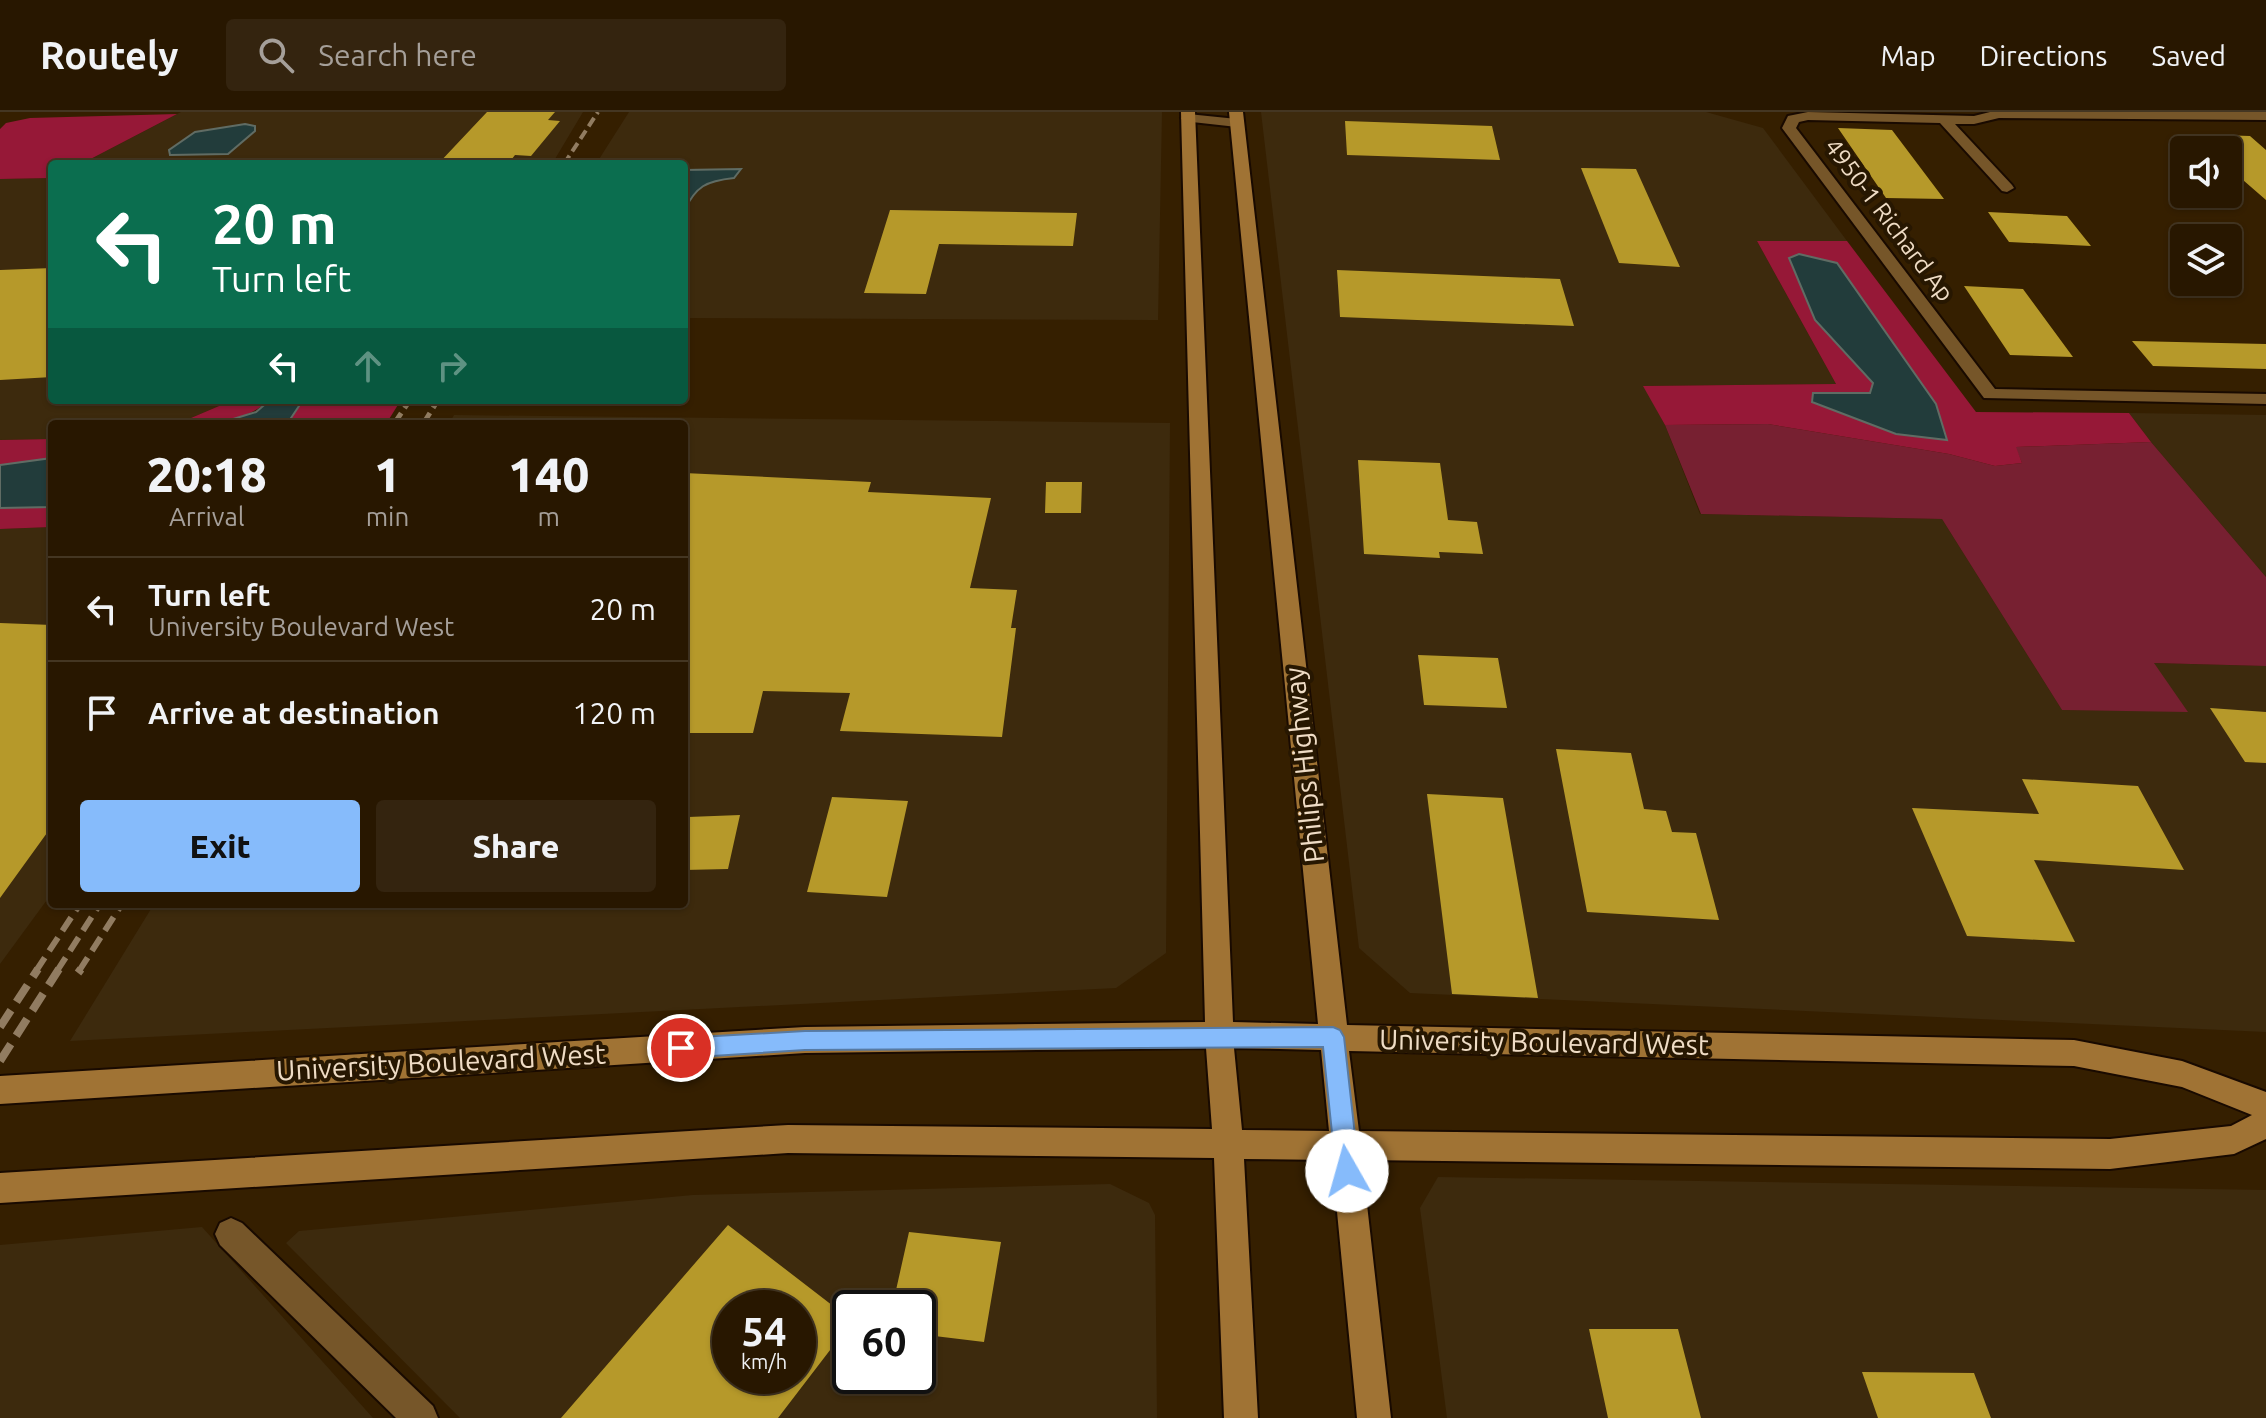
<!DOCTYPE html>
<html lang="en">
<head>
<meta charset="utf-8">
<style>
	body { margin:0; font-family:Ubuntu,sans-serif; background:#34240f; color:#f1f3f6; height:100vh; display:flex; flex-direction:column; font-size:30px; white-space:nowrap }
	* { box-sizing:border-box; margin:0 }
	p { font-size:26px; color:#a59f99 }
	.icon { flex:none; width:44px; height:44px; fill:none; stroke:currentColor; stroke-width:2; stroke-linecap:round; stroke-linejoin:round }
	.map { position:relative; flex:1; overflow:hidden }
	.panel { position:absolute; left:48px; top:308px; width:640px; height:488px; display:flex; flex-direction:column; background:#281700; border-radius:8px; box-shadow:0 2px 6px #0004,0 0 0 2px #443622 }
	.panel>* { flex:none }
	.top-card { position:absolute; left:48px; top:48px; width:640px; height:244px; border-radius:8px; box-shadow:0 2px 6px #0004,0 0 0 2px #443622; background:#0b6e4f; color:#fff; overflow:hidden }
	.controls { position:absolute; left:2170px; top:24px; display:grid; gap:16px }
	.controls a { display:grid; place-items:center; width:72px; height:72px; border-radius:8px; background:#281700; box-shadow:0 2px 6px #0004,0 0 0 2px #443622; font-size:40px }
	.speed { position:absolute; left:712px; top:1178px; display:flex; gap:16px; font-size:40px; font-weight:700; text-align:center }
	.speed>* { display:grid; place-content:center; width:104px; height:104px; border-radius:50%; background:#281700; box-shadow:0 2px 6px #0004,0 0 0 2px #443622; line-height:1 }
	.speed small { font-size:20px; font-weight:400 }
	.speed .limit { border:4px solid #111; border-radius:12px; background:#fff; color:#111 }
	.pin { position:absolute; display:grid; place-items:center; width:68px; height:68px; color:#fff; margin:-34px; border:4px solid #fff; border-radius:50%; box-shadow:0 2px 8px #0007 }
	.me { position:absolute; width:88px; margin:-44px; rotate:353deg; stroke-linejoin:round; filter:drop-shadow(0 0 6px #0008) }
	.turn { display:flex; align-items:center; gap:28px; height:168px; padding:0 32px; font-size:36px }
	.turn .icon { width:104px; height:104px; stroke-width:2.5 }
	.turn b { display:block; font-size:56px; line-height:68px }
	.lanes { display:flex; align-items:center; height:76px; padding:0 32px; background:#0003; justify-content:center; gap:40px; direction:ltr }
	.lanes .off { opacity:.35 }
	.eta { display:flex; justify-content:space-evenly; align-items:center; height:136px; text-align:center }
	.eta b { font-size:48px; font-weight:800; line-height:56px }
	.button { display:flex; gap:16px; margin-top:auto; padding:16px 32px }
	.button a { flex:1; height:92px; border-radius:8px; background:#86bbfb; color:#111; font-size:32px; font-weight:800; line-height:92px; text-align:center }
	.button a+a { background:#34240f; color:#f1f3f6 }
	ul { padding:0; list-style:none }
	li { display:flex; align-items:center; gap:24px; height:104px; padding:0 32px; border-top:2px solid #443622 }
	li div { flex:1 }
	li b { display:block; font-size:30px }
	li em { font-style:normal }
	header { display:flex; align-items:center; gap:48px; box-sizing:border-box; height:112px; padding:0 40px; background:#281700; border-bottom:2px solid #443622 }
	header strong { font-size:38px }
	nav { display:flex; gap:44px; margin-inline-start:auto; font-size:28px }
	.search { width:560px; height:72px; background:#34240f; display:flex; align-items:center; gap:20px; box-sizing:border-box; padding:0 28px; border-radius:8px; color:#a59f99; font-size:30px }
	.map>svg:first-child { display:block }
	.built { fill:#3d2a0d; fill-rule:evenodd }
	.green { fill:#772031 }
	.forest { fill:#961837; fill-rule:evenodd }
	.water { fill:#223c3b; stroke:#606c64; stroke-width:2 }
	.building { fill:#b6992a; fill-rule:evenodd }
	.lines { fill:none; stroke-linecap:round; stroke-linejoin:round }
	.minor-casing { stroke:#190a00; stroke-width:4 }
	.major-casing { stroke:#190a00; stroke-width:4 }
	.minor { fill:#765629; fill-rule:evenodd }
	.major { fill:#a07334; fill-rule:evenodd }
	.rail-far3 { stroke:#917c61; stroke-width:4; stroke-dasharray:10 5; stroke-linecap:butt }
	.rail-far2 { stroke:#917c61; stroke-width:5; stroke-dasharray:13 6; stroke-linecap:butt }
	.rail-far1 { stroke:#917c61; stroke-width:6; stroke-dasharray:16 8; stroke-linecap:butt }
	.rail { stroke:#917c61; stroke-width:8; stroke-dasharray:20 10; stroke-linecap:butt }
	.route { fill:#86bbfb; stroke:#577aa3; stroke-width:2 }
	.labels { text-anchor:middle; stroke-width:8; stroke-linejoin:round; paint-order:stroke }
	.far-street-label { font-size:24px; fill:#efdcc5; stroke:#271701 }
	.street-label { font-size:28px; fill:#efdcc5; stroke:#271701 }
</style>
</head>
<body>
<header>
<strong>Routely</strong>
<div class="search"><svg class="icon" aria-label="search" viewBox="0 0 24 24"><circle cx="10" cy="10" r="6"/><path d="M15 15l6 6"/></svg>Search here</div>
<nav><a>Map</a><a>Directions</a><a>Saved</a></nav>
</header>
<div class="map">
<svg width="2266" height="1306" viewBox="0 0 2266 1306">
	<rect width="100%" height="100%" fill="#351f00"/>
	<path class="built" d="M 181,0 L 583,0 L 552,52 L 81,52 Z
		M 629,0 L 1162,0 L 1158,208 L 684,206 L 684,52 L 596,52 Z
		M 1261,0 L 1706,0 L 1763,16 L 1847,129 L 1757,129 L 1836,272 L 1644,274 L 1665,313 L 1700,402 L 1942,407 L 2062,598 L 2187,599 L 2153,551 L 2266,554 L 2266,920 L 1410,881 L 1359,836 Z
		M 52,66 L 52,288 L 233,288 L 177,312 L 52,312 L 52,327 L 0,328 L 0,67 Z
		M 2129,301 L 2266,303 L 2266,465 L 2151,330 Z
		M 454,303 L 1170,311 L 1166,841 L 1116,876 L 70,929 L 154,792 L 684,792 L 684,312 L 449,312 Z
		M 52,415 L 52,781 L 0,852 L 0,417 Z
		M 1438,1065 L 2266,1078 L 2266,1306 L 1447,1306 L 1420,1096 Z
		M 1110,1072 L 1149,1091 L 1155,1103 L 1157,1306 L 460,1306 L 286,1131 L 299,1119 L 693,1083 ZM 730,1196 L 798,1196 L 798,1264 L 730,1264 ZM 850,1196 L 918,1196 L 918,1264 L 850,1264 Z
		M 202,1115 L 373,1306 L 0,1306 L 0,1133 Z"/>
	<path class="green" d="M 1768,312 L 1949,342 L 1995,354 L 2022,351 L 2015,335 L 2151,330 L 2266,465 L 2266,554 L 2154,551 L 2188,600 L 2062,598 L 1942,407 L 1701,402 L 1665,313 Z"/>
	<path class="forest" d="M 177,2 L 81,52 L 52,52 L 52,66 L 0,67 L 0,17 L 6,11 L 30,6 Z
		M 1757,129 L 1847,129 L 1976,300 L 2129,301 L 2151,330 L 2016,335 L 2022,351 L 1995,354 L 1949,342 L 1768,312 L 1665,313 L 1643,274 L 1836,272 ZM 1789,146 L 1947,328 L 1814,281 L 1871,281 L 1873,271 L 1815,208 Z
		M 233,288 L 270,288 C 243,311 211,312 177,312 Z
		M 303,288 L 401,288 L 386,312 L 287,312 Z
		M 52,327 L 52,346 L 0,353 L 0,328 Z
		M 52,395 L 52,415 L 0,417 L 0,396 Z"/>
	<path class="water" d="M 245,12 L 255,14 L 255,19 L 228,42 L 170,43 L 169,38 L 195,20 Z
		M 741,57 L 734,66 C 706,69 696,74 684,99 L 684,58 Z
		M 1799,142 L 1837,151 L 1936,292 L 1947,328 L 1896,322 L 1812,290 L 1813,281 L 1870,281 L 1873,271 L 1815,208 L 1789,146 Z
		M 270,288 L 303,288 L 287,312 L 217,312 L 256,300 Z
		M 52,346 L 52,395 L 0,396 L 0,353 Z"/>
	<path class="building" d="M 487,0 L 555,0 L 548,8 L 560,9 L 531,44 L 515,43 L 508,52 L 438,52 Z
		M 1345,9 L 1492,14 L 1500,48 L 1347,43 Z
		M 1838,16 L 1892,18 L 1944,87 L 1886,86 Z
		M 2190,22 L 2250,24 L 2266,38 L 2266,88 L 2228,55 L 2228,38 L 2209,38 Z
		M 1581,56 L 1636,57 L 1680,155 L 1619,151 Z
		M 890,98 L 1077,101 L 1073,134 L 939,132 L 926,182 L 864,181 Z
		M 1988,100 L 2067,104 L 2091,134 L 2009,130 Z
		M 52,156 L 52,265 L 0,268 L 0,158 Z
		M 1337,158 L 1560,167 L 1574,214 L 1340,205 Z
		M 1964,174 L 2023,177 L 2073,245 L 2010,243 Z
		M 2132,229 L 2266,232 L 2266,257 L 2153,254 Z
		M 1358,348 L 1440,351 L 1448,408 L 1477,410 L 1483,442 L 1439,440 L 1440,446 L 1364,442 Z
		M 684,361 L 871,370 L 868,380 L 991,386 L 970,476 L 1017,478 L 1011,516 L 1016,516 L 1002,625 L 840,619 L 850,581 L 763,579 L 753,621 L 684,621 Z
		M 1046,370 L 1082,370 L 1081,401 L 1045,401 Z
		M 0,511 L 52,513 L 52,714 L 0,786 Z
		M 1418,543 L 1498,546 L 1507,596 L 1424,593 Z
		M 2210,596 L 2266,600 L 2266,651 L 2245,650 Z
		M 1556,637 L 1631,641 L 1644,697 L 1666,699 L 1672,720 L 1696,721 L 1719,808 L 1587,800 Z
		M 2022,667 L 2138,674 L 2184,758 L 2034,748 L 2075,830 L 1967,824 L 1912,696 L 2039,702 Z
		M 1427,682 L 1503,686 L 1538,886 L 1452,882 Z
		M 832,685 L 908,689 L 887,785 L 807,780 Z
		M 740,703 L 728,757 L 684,758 L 688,705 Z
		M 728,1113 L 850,1207 L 850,1212 L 778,1306 L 561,1306 ZM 730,1196 L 798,1196 L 798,1264 L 730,1264 Z
		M 909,1120 L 1001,1130 L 984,1230 L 918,1222 L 918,1196 L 892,1196 Z
		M 1589,1217 L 1678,1217 L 1701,1306 L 1608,1306 Z
		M 1862,1260 L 1974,1261 L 1991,1306 L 1878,1306 Z"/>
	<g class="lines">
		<g class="minor-casing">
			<path id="minor" d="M 1808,0 L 1974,4 L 1990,0 L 2266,0 L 2266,8 L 1999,6 L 1974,12 L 1955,12 L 2012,73 L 2014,76 L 2007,80 L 2002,79 L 1940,11 L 1808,8 L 1799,10 L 1796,16 L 1995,277 L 2266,282 L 2266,292 L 1984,286 L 1782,16 L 1788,4 Z
				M 1188,2 L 1237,7 L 1244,11 L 1237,15 L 1183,9 L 1181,6 Z
				M 231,1106 L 242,1111 L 433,1294 L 438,1306 L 396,1306 L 220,1133 L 215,1122 L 220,1111 Z"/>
		</g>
		<g class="major-casing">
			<path id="major" d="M 1181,0 L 1195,0 L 1233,910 L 1318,912 L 1229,0 L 1243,0 L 1347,913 L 2074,928 L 2182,949 L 2266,980 L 2266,1027 L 2234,1042 L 2110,1057 L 1362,1048 L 1391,1306 L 1357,1306 L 1332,1048 L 1244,1047 L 1258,1306 L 1224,1306 L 1214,1046 L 788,1041 L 0,1091 L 0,1061 L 788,1013 L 1212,1017 L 1206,936 L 805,941 L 0,992 L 0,964 L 805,915 L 1205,910 ZM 1234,936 L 1321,938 L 1329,1019 L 1242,1018 ZM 1349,939 L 2074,954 L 2182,975 L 2252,1003 L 2231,1014 L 2110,1027 L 1359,1019 Z"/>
		</g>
		<use href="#minor" class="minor"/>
		<use href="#major" class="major"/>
		<path class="rail-far3" d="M 564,52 L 598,0"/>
		<path class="rail-far2" d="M 394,312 L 410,288
			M 423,312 L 438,288"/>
		<path class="rail-far1" d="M 36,859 L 80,792
			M 57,859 L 100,792
			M 79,859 L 122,792"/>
		<path class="rail" d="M 78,861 L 81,857
			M 0,915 L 38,857
			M 0,949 L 59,857"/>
	</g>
	<path class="route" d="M 1333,915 L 1340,918 L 1344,925 L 1359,1059 L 1356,1067 L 1347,1070 L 1339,1067 L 1336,1059 L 1323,935 L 805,938 L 681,946 L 673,943 L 670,936 L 673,929 L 681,926 L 805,919 Z"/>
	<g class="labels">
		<g class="far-street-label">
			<text transform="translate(1889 108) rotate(53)" y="8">4950-1 Richard Ap</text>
		</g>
		<g class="street-label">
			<text transform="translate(1304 653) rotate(-96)" y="10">Philips Highway</text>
			<text transform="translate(1544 930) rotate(1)" y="10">University Boulevard West</text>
			<text transform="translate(441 950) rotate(-3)" y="10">University Boulevard West</text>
		</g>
	</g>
</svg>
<div class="controls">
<a><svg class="icon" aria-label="sound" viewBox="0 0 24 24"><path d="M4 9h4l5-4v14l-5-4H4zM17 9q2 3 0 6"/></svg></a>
<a><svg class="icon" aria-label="layers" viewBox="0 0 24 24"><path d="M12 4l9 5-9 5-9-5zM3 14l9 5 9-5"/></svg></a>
</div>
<div class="speed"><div>54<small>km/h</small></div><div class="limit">60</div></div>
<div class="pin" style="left:681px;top:936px;background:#d93025"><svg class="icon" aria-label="arrive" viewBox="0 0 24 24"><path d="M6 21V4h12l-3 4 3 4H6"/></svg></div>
<svg class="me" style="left:1347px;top:1059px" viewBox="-20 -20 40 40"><circle r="19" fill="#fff"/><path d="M0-13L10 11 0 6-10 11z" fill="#86bbfb"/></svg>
<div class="top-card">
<div class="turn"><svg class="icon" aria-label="left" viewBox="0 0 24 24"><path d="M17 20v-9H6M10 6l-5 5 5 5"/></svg><div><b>20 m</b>Turn left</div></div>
<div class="lanes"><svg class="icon" aria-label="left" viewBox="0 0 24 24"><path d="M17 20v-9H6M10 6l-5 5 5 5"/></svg><svg class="icon off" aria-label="ahead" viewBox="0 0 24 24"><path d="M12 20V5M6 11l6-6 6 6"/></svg><svg class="icon off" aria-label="right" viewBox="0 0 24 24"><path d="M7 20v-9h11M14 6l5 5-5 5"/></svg></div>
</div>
<section class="panel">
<div class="eta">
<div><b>20:18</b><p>Arrival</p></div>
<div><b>1</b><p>min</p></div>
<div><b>140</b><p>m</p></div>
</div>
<ul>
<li><svg class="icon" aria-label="left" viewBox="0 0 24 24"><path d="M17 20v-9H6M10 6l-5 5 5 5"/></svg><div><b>Turn left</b><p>University Boulevard West</p></div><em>20 m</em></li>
<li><svg class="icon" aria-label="arrive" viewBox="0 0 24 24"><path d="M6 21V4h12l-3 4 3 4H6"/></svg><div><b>Arrive at destination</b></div><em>120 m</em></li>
</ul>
<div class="button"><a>Exit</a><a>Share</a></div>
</section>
</div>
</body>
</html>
